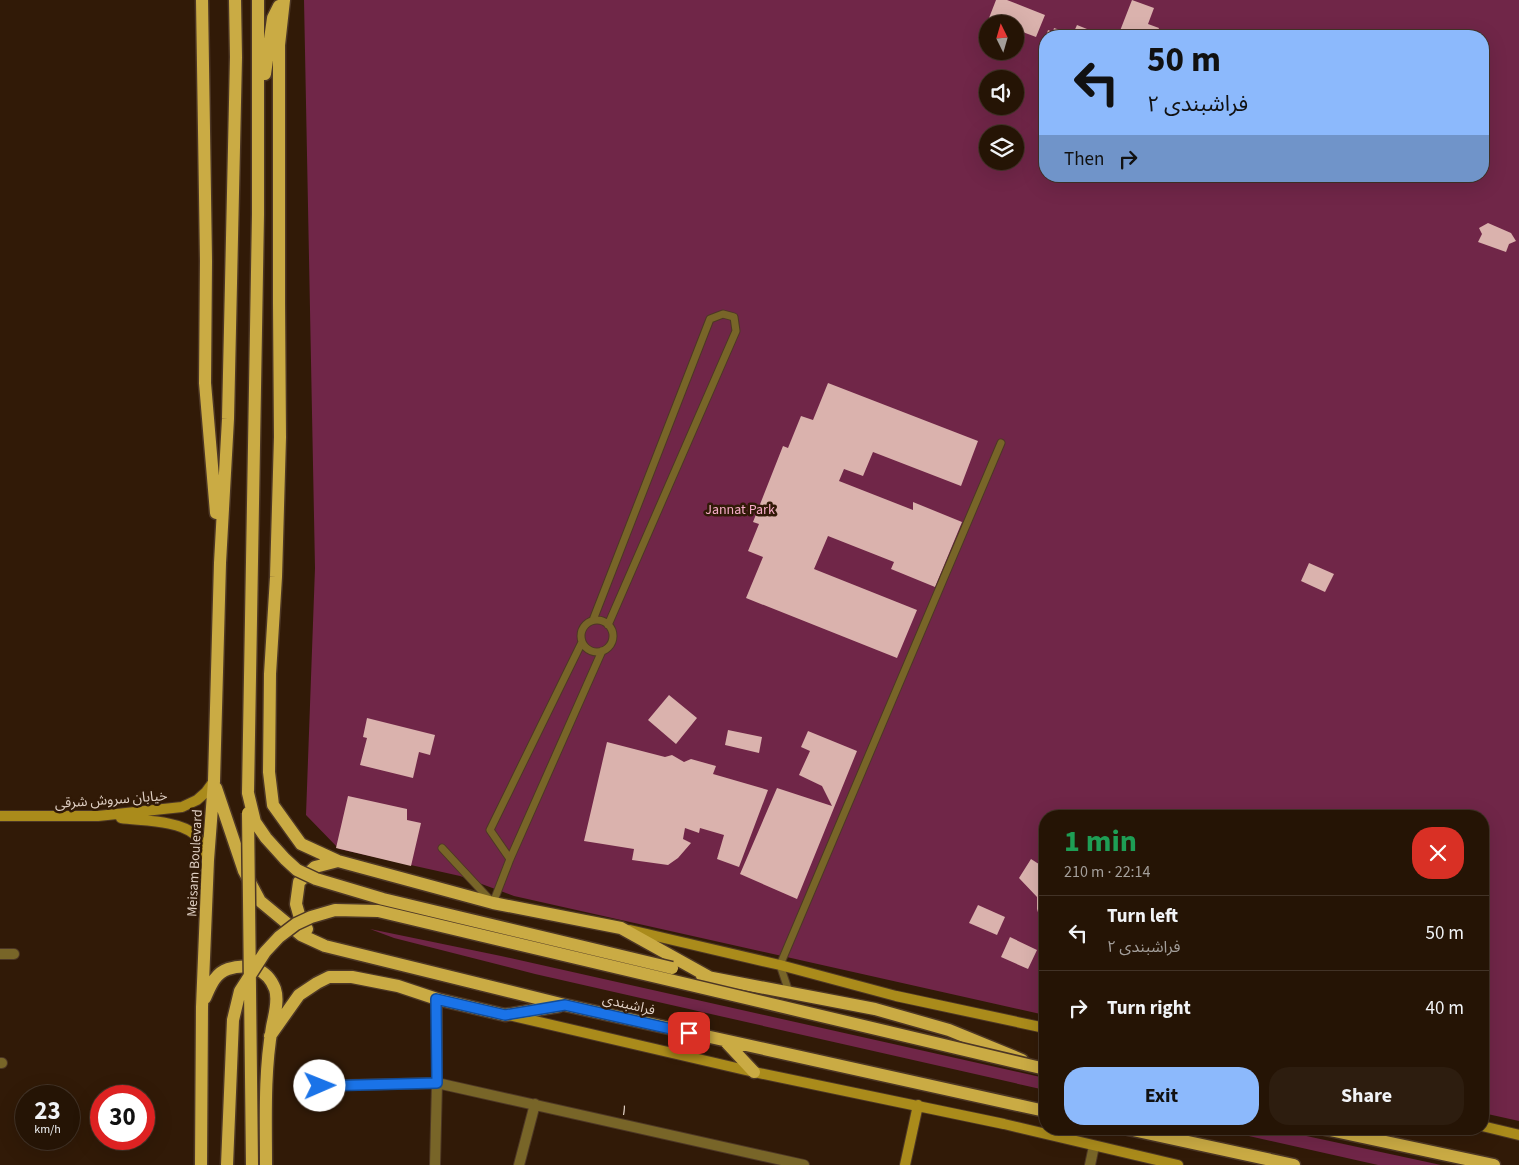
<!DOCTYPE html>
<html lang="en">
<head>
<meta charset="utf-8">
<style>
	body { margin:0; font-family:"Source Sans 3","Noto Sans Arabic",sans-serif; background:#2d1d0f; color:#f1f3f6; height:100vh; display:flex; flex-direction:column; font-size:19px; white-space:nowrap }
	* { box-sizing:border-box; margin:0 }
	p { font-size:16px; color:#a39e9a }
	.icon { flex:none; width:28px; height:28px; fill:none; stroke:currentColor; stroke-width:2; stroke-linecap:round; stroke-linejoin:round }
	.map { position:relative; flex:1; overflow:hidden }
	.side { position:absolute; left:1039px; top:810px; width:450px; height:325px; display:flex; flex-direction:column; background:#251405; border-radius:20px; box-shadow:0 5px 20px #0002,0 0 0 1px #423327 }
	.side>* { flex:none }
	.hud { position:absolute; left:1039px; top:30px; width:450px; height:152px; border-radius:20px; box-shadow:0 5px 20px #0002,0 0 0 1px #423327; background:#8cb9fc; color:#111; overflow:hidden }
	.needle { width:32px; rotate:355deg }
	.buttons { position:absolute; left:979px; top:15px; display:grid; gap:10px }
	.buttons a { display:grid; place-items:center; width:45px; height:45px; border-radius:50%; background:#251405; box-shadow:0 5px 20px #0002,0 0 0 1px #423327; font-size:25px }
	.speed { position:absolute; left:15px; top:1085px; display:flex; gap:10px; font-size:25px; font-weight:700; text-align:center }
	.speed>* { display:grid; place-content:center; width:65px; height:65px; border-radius:50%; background:#251405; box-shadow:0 5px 20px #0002,0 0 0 1px #423327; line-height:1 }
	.speed small { font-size:12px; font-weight:400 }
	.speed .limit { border:8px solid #d22; background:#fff; color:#111 }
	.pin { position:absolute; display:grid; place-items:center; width:42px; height:42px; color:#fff; margin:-21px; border-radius:10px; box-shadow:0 2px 8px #0006 }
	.me { position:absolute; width:55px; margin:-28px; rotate:89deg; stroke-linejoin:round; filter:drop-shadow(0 0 4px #0008) }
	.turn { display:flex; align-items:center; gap:18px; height:105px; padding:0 25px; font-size:22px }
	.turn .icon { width:65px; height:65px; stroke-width:2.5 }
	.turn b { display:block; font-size:35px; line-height:42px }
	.then { display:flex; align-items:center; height:48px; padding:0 25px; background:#0003; gap:10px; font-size:19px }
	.round { display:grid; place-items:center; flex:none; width:52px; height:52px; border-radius:20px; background:#2d1d0f }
	.overview { display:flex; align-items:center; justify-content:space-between; height:85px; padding:0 25px }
	h1 { font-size:30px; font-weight:700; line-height:38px; color:#1e9e55 }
	.action { display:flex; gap:10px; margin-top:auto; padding:10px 25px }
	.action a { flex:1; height:58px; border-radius:20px; background:#8cb9fc; color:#111; font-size:20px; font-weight:700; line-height:58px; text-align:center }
	.action a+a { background:#2d1d0f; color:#f1f3f6 }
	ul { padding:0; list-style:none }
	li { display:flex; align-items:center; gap:15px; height:75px; padding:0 25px; border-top:1px solid #423327 }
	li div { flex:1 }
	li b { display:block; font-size:19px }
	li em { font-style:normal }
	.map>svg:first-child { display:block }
	.green { fill:#702648; fill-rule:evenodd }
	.building { fill:#dab2ad }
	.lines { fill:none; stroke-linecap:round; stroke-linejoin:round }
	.lane-casing { stroke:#4d3725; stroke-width:9 }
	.street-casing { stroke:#4d3725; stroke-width:12 }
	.secondary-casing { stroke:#4d3725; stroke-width:12 }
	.primary-casing { stroke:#4d3725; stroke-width:15 }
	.lane { stroke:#786528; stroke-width:7 }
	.street { stroke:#786528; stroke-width:10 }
	.secondary { stroke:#aa8b1b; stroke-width:10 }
	.primary { stroke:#caab44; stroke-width:12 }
	.primary-bridge-casing { stroke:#4d3725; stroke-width:15; stroke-linecap:butt }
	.primary-bridge { stroke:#caab44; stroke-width:12 }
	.route-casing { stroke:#114b97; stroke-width:12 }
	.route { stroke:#1a73e8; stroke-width:9 }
	.labels { text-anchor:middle; stroke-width:5; stroke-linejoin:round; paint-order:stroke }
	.park-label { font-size:14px; fill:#f6acc8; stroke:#311a07 }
	.street-label { font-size:14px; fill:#dfcfc3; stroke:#311a07 }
</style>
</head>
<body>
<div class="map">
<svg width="1519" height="1165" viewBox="0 0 1519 1165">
	<rect width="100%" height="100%" fill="#311a07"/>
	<path class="green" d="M 304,0 L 1519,0 L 1519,1121 L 1483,1113 L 1482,816 L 1045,816 L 1045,1015 L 514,896 L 460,876 L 339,849 L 306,815 L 315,568 ZM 988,24 L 1015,24 L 1015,51 L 988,51 ZM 1045,36 L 1482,36 L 1482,176 L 1045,176 ZM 988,79 L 1015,79 L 1015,106 L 988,106 ZM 988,134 L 1015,134 L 1015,161 L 988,161 Z
		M 370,929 L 501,956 L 1045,1078 L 1045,1090 L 535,974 L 394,938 Z
		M 1218,1129 L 1274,1129 L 1441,1165 L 1378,1165 Z"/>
	<path class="building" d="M 996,0 L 1007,0 L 1045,15 L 1036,37 L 1015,29 L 1015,24 L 1003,24 L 989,18 Z
		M 1132,0 L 1154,8 L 1148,24 L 1159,28 L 1156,36 L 1118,36 Z
		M 1077,25 L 1087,29 L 1085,33 L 1092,36 L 1072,36 Z
		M 1054,28 L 1063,31 L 1062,36 L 1046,36 L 1048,30 L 1053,32 Z
		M 1488,223 L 1511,233 L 1516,241 L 1509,244 L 1506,252 L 1478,242 L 1482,234 L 1479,228 Z
		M 828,383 L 978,441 L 961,486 L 873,452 L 863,476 L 844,469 L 839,481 L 913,510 L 913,502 L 962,522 L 935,587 L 891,569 L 894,562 L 828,536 L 814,569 L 917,610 L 897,658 L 746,598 L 763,557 L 748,551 L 759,524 L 753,522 L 783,446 L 788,448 L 801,416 L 813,420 Z
		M 1309,563 L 1334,574 L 1325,592 L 1301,581 Z
		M 669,695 L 697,718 L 676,744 L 648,720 Z
		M 367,718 L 435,735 L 430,755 L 419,752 L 413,778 L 360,765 L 367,738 L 363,737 Z
		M 728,730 L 762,737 L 759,753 L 725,745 Z
		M 808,731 L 857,751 L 797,899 L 740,874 L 777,788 L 832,806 L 822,786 L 799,775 L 810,751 L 801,747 Z
		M 607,742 L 665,757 L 672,755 L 684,762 L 691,759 L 716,766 L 713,774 L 768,790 L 739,867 L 717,859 L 724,835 L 700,828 L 699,833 L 685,828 L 683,839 L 691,843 L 678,858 L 668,865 L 632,860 L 634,849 L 584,841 Z
		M 348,796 L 407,809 L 407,820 L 421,823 L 411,866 L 336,848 Z
		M 1031,859 L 1045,868 L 1045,926 L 1040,919 L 1037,909 L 1037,897 L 1019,878 Z
		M 978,905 L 1005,917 L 997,935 L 969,923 Z
		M 1010,937 L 1037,950 L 1028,969 L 1001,957 Z"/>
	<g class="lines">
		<g class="lane-casing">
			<path id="lane" d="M 593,620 L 710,319 L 723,314 L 734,317 L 736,331 L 608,625
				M581 636a16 16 0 1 1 32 0a16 16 0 1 1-32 0Z
				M 442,848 L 493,903 L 510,859 L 602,651
				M 510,859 L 490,830 L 582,642
				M 789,992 L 780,965 L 1001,443"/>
		</g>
		<g class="street-casing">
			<path id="street" d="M 0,954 L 14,954
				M 0,1063 L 2,1063
				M 300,1086 L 437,1083 L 804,1165
				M 435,1165 L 437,1083 L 437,999
				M 519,1165 L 535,1104
				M 1090,1165 L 1094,1146"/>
		</g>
		<g class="secondary-casing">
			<path id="secondary" d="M 0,816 L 98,816 L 182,807 L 197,800 L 206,792 L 214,781
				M 121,818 C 141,821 178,820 194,834 C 201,840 204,849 207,858
				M 630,930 L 780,965 L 896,996 L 1045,1028
				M 509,1015 L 754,1072 L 1004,1124 L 1178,1165
				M 1482,1126 L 1519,1135
				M 905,1165 L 918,1105"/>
		</g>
		<g class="primary-casing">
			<path id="primary" d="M 202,0 L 206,261 L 205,383 L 216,513
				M 284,0 L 279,45 L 279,303 L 280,437 L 276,577 L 270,674 L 269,772 L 273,805 L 301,844 L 338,861 L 493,903 L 621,928 L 709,977
				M 265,74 L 273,18 L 279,6
				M 216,788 L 244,871 L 260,901 L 301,935 L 325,946 L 565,1005 L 1045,1111
				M 248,793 L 258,214 L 258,0
				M 307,929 L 302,925 L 296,904 L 299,882 L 315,867 L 338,861
				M 702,976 L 875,1009 L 949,1030 L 1022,1060
				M 205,998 C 210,987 215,973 228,969 C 248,963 267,968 275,989 C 279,1001 274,1016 272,1027 C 264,1073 266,1119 266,1165
				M 270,1036 L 299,995 L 317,983 L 329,977 L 352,977 L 398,986 L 437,999 L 505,1015 L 559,1006
				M 725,1041 L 754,1072
				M 1128,1129 L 1294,1165
				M 1325,1129 L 1494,1165
				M 201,1165 L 202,1007 L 208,860 L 214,781 L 220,563 L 228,419 L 236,57 L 235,0"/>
		</g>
		<use href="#lane" class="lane"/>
		<use href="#street" class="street"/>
		<use href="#secondary" class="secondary"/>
		<use href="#primary" class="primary"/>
		<g class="primary-bridge-casing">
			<path id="primary-bridge" d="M 248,793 L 255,822 L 266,838 L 285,859 L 297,870 L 316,879 L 383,899 L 672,968
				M 248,813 L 252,1165
				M 227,1165 L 233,1020 L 240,991 L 265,952 L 279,937 L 296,924 L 311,917 L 335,910 L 378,911 L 1041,1068"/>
		</g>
		<use href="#primary-bridge" class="primary-bridge"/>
	</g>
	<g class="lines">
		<g class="route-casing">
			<path id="route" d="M 320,1086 L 437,1083 L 436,999 L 505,1015 L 565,1005 L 689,1033"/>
		</g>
		<use href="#route" class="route"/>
	</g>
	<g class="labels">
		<g class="park-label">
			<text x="740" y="514">Jannat Park</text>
		</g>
		<g class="street-label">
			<text transform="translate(111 799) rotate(-4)" y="5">خیابان سروش شرقی</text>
			<text transform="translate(194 863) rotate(-87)" y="5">Meisam Boulevard</text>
			<text transform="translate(629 1004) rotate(13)" y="5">فراشبندی</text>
			<text transform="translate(624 1110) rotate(13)" y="5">۱</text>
		</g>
	</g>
</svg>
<div class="buttons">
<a><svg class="needle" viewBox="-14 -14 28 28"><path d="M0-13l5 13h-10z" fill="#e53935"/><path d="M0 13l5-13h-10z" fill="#a39e9a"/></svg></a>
<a><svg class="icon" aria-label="sound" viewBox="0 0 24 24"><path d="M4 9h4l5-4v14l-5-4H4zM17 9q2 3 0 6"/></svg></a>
<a><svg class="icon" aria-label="layers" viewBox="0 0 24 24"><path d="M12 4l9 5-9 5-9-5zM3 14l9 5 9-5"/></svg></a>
</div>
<div class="speed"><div>23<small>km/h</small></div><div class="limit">30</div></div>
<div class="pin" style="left:689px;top:1033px;background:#d93025"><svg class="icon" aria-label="arrive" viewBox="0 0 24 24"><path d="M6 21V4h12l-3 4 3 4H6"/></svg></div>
<svg class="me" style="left:320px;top:1086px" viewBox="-20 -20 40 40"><circle r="19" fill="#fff"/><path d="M0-13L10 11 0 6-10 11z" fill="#1a73e8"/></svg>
<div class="hud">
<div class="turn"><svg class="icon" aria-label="left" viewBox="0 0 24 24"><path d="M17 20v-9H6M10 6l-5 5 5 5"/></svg><div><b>50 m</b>۲ فراشبندی</div></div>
<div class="then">Then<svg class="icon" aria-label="right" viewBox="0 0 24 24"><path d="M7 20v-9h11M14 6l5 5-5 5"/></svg></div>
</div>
<section class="side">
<div class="overview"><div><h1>1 min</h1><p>210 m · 22:14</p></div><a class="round" style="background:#d93025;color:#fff"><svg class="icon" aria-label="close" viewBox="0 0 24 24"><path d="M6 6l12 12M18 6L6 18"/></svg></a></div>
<ul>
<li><svg class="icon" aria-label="left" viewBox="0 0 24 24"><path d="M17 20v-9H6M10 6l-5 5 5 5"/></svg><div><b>Turn left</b><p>۲ فراشبندی</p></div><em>50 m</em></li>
<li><svg class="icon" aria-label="right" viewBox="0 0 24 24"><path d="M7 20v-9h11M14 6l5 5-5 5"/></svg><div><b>Turn right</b></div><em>40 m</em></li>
</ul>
<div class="action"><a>Exit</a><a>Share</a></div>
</section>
</div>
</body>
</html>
